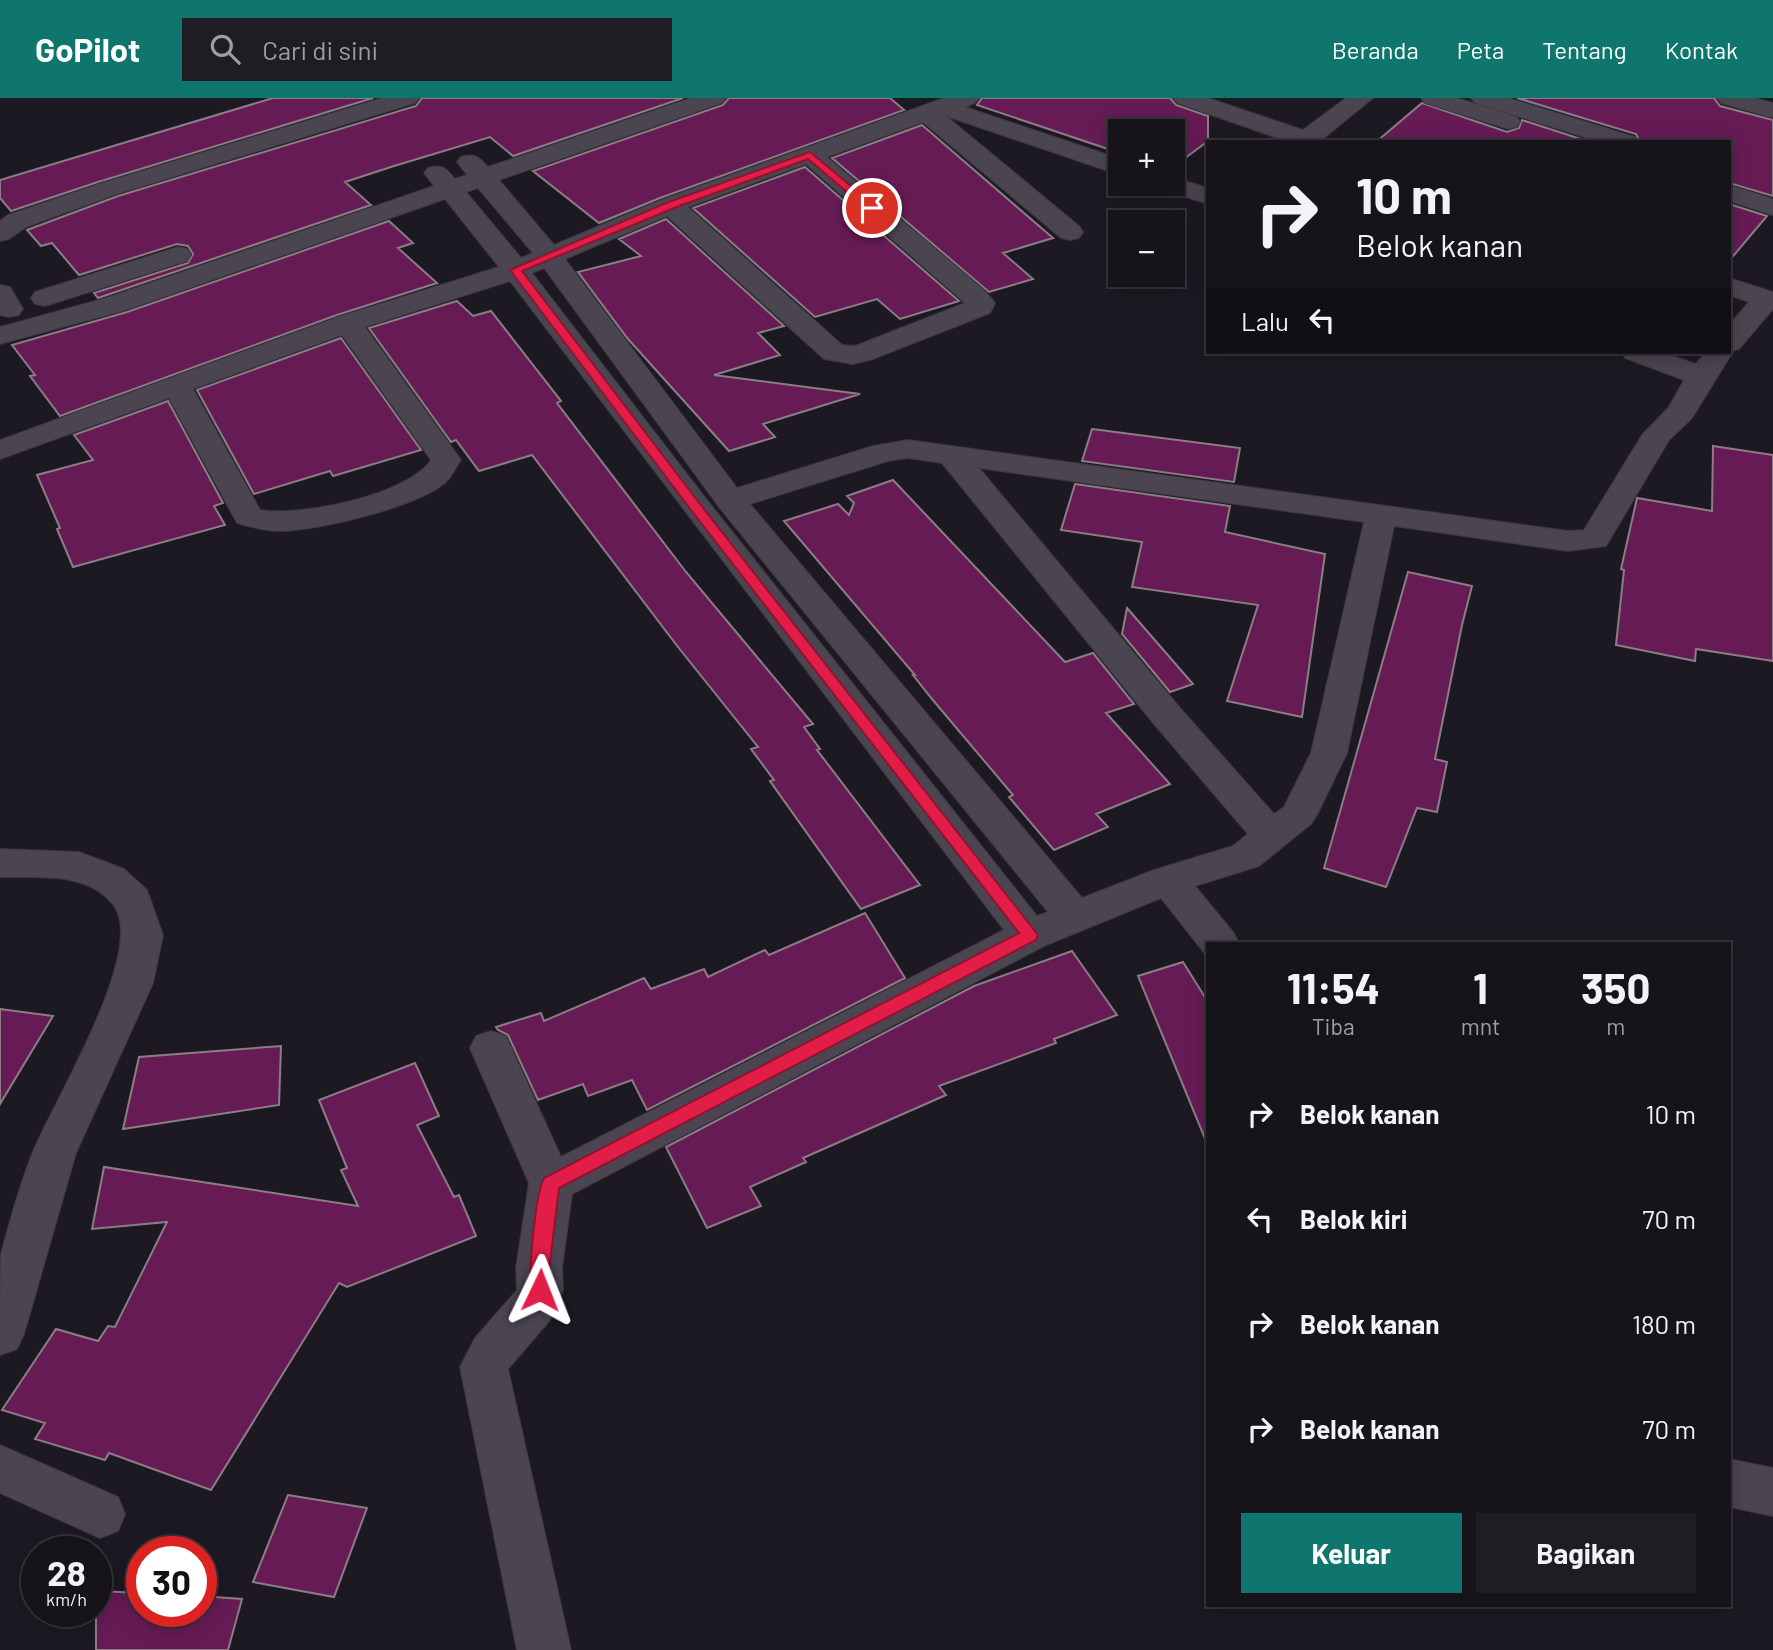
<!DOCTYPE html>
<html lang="id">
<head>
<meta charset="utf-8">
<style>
	body { margin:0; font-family:Barlow,sans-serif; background:#1f1c23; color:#f1f3f6; height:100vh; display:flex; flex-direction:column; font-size:26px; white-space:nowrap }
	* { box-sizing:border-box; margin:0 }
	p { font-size:23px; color:#9e9ea2 }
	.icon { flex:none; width:38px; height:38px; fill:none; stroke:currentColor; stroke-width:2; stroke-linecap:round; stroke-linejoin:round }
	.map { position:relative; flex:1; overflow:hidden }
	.details { position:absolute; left:1206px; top:844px; width:525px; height:665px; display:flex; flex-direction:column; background:#16131a; border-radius:0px; box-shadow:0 4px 18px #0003,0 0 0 2px #353239 }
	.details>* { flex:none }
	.top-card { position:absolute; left:1206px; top:42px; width:525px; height:214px; border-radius:0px; box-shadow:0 4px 18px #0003,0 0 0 2px #353239; background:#16131a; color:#f1f3f6; overflow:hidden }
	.buttons { position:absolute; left:1108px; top:21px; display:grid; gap:14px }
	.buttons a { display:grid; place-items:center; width:77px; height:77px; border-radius:0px; background:#16131a; box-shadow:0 4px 18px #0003,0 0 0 2px #353239; font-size:35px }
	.speed { position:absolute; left:21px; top:1438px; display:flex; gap:14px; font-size:35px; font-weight:700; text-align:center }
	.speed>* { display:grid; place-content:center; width:91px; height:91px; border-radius:50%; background:#16131a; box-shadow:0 4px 18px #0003,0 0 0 2px #353239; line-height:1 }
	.speed small { font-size:18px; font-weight:400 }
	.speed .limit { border:10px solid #d22; background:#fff; color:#111 }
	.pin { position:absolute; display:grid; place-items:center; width:60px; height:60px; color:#fff; margin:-30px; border:4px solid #fff; border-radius:50%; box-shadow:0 2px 7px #0007 }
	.me { position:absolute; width:77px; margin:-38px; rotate:2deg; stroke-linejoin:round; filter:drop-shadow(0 0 5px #0008) }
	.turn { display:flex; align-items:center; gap:24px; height:147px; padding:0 35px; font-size:32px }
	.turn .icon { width:91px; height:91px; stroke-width:2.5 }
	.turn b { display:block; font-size:49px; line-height:60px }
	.then { display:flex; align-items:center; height:66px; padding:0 35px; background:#0003; gap:14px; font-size:26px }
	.eta { display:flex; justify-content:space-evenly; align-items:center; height:119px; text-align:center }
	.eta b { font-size:42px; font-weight:700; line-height:49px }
	.cta { display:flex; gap:14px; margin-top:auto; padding:14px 35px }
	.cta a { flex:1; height:80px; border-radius:0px; background:#0f766e; color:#fff; font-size:28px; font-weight:700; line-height:80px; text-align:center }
	.cta a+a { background:#1f1c23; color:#f1f3f6 }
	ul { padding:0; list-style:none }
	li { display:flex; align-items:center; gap:21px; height:105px; padding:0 35px }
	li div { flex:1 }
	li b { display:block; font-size:26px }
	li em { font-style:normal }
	header { display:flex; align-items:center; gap:42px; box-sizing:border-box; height:98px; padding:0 35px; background:#0f766e; color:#fff }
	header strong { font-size:33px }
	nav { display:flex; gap:38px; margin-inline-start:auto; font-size:24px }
	.search { width:490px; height:63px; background:#1f1c23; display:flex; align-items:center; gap:18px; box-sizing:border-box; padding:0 24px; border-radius:0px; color:#9e9ea2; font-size:26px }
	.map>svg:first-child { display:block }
	.building { fill:#661b55; stroke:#8a7d85; stroke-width:2 }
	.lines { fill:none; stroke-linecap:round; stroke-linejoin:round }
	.minor-casing { stroke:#3a363d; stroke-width:2 }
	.minor { fill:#4a4550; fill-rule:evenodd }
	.route { fill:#e11d48; stroke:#92132f; stroke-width:2 }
</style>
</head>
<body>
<header>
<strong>GoPilot</strong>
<div class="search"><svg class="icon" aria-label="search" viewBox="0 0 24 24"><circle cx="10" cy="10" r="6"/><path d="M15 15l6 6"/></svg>Cari di sini</div>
<nav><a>Beranda</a><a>Peta</a><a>Tentang</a><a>Kontak</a></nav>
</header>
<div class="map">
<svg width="1773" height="1552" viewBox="0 0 1773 1552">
	<rect width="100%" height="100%" fill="#1d1922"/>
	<path class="building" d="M 273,0 L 373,0 L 98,84 L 11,113 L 0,100 L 0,82 Z
		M 422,0 L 683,0 L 513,58 L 490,39 L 394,68 L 345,84 L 371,107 L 98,200 L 94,195 L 188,165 L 193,156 L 188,148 L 177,146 L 79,177 L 52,145 L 41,148 L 27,132 L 118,98 L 416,8 Z
		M 729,0 L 890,0 L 904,12 L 660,100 L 599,125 L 533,73 L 723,7 Z
		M 982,0 L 1170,0 L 1176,7 L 1208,18 L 1208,43 L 1173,69 L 1172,33 L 1120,33 L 1120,55 L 977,7 Z
		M 1517,0 L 1714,0 L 1720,8 L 1773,22 L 1773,98 L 1729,85 L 1729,44 L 1640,44 L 1636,36 Z
		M 1422,5 L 1507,34 L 1519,30 L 1522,22 L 1590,44 L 1376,44 Z
		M 922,27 L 1053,140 L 1003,155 L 1033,181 L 989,194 L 832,60 Z
		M 805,69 L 959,203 L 900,221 L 877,201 L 815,219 L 693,110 Z
		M 1729,106 L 1767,118 L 1729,163 Z
		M 666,121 L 784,228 L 758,235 L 780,257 L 714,277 L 860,296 L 763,326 L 775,339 L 729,353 L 628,241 L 578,174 L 641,158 L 619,141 Z
		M 389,123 L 413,145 L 398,150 L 437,185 L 337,217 L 60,318 L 30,278 L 35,277 L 12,247 L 127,214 Z
		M 457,203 L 473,218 L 491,213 L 561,303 L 557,305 L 686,474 L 813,626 L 804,629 L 820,651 L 817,652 L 920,787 L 861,811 L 770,683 L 774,682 L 751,651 L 758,649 L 678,549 L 532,357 L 479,373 L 456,342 L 451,344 L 369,230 Z
		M 341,240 L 421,352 L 333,378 L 330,373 L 254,396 L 197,292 Z
		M 168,303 L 223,405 L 214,408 L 225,427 L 73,469 L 57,431 L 60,430 L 37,377 L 93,362 L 74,337 Z
		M 1092,331 L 1240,350 L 1234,384 L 1082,363 Z
		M 1713,348 L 1773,357 L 1773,563 L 1696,551 L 1695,563 L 1616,547 L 1624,472 L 1621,471 L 1637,400 L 1712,413 Z
		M 893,382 L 1065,564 L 1093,555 L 1134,606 L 1106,615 L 1170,686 L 1096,716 L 1108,729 L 1054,752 L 1009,699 L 1013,697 L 932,601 L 913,577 L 915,577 L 784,423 L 838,406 L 849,417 L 854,405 L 847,398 Z
		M 1075,386 L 1230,408 L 1225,434 L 1325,456 L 1302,619 L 1227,603 L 1258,507 L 1132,489 L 1142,444 L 1061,432 Z
		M 1408,474 L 1472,488 L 1462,527 L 1435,661 L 1447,664 L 1437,714 L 1417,710 L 1386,789 L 1324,770 Z
		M 1127,510 L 1193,586 L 1170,594 L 1122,536 Z
		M 865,815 L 905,880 L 647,1012 L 632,982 L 588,998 L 583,986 L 538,1002 L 508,937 L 498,932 L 496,929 L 541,915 L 544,923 L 644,880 L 651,891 L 704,871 L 708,879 L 765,852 L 769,857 Z
		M 1072,853 L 1117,917 L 1054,941 L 1056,945 L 939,988 L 946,997 L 803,1060 L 806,1064 L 750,1089 L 761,1108 L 707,1130 L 666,1049 L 974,888 Z
		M 1183,864 L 1208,904 L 1206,1043 L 1138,878 Z
		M 0,911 L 53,918 L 0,1006 Z
		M 281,948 L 279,1007 L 123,1031 L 139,959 Z
		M 415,965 L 439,1018 L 417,1027 L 454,1099 L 459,1097 L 476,1138 L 347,1189 L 339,1185 L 211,1392 L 109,1355 L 105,1362 L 35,1341 L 45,1325 L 2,1312 L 56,1231 L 98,1243 L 108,1228 L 115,1229 L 167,1124 L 92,1131 L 104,1069 L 358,1108 L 341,1072 L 347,1070 L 319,1002 Z
		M 288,1397 L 367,1410 L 334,1499 L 253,1484 Z
		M 96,1493 L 142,1495 L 142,1514 L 201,1514 L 201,1498 L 242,1501 L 228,1552 L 96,1552 Z"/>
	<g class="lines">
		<g class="minor-casing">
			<path id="minor" d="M 382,0 L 419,0 L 415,5 L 117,96 L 26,129 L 9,141 L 0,143 L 0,123 L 8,117 L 99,86 Z
				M 691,0 L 726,0 L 722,5 L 499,82 L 554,147 L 661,102 L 944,0 L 979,0 L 975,5 L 965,9 L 1120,61 L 1120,77 L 946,18 L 1079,128 L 1083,134 L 1079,140 L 1070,142 L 1061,140 L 923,24 L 827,59 L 984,192 L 995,205 L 990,215 L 873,261 L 853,266 L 824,261 L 667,118 L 565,161 L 737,390 L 873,348 L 908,342 L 1568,433 L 1584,432 L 1642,337 L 1669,309 L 1684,282 L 1625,260 L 1621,254 L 1661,254 L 1696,266 L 1706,254 L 1729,254 L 1729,227 L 1749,204 L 1729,197 L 1729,180 L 1773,194 L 1773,211 L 1739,251 L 1734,252 L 1692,320 L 1669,342 L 1606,448 L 1568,453 L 1394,428 L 1347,655 L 1317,717 L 1311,726 L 1259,768 L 1195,788 L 1233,834 L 1239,845 L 1208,845 L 1208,856 L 1205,856 L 1161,800 L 1044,848 L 572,1096 L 562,1170 L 563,1192 L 550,1222 L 508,1271 L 571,1552 L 517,1552 L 460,1269 L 475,1240 L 517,1192 L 516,1170 L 529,1085 L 470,950 L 476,938 L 491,933 L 506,938 L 561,1059 L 1004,832 L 510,183 L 365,229 L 461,362 C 456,369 452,378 446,384 C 418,409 317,433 280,433 C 265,433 251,429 237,425 L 169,300 L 0,361 L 0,342 L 338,219 L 499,169 L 445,101 L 126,212 L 0,246 L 0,229 L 106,200 L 434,88 L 424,75 L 428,70 C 442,66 446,70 455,81 L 467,77 L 457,64 L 461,59 C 475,55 479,59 488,69 ZM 806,66 L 964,204 L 965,205 L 855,248 L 842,247 L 688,109 ZM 478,90 L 533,155 L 521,160 L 466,94 ZM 544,170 L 719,409 L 1048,814 L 1037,818 L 707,402 L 532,175 ZM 342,237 L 431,362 C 408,397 300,419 260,412 L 193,291 ZM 908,360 L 942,365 L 1154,626 L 1248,736 L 1233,748 L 1154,772 L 1082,800 L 750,406 L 888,363 ZM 979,370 L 1364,424 L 1311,655 L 1284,709 L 1274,716 L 1180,610 Z
				M 1173,0 L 1208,0 L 1303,32 L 1346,0 L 1373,0 L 1324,40 L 1326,44 L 1289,44 L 1177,5 Z
				M 1421,0 L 1457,0 L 1517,19 L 1520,24 L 1517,29 L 1508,31 L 1425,5 Z
				M 1471,0 L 1508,0 L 1635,39 L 1638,44 L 1600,44 L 1475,5 Z
				M 1717,0 L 1755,0 L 1773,5 L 1773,20 L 1721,5 Z
				M 1172,79 L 1208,90 L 1208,106 L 1161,91 L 1157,86 L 1172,86 Z
				M 1729,87 L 1773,101 L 1773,117 L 1729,103 Z
				M 178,149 L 187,151 L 191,157 L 187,163 L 45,208 L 35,206 L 31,200 L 35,194 Z
				M 0,187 L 10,189 L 23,211 L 19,217 L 9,219 L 0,217 Z
				M 0,751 L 79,754 L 124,771 L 147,792 L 163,837 L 153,885 L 76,1055 L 24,1236 L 17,1251 L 0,1257 C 0,1231 0,1179 1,1156 C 10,1122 20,1086 33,1054 C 53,1004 147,853 114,808 C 89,773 38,780 0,779 Z
				M 0,1347 L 118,1399 L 125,1416 L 118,1433 L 100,1440 L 0,1395 Z
				M 1729,1361 L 1773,1370 L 1773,1418 L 1729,1409 Z"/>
		</g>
		<use href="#minor" class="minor"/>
	</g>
	<path class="route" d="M 810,54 L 875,108 L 875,112 L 868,112 L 808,61 L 674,110 L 522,173 L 700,406 L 1038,837 L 1036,842 L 559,1090 L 546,1198 L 540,1201 L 533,1198 C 526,1183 536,1095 544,1080 L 1019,835 L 691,412 L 510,172 L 666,105 Z"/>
</svg>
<div class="buttons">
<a>+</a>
<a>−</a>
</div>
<div class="speed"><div>28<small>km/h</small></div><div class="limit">30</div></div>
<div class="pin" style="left:872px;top:110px;background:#d93025"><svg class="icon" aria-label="arrive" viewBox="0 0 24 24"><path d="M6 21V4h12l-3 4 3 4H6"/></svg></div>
<svg class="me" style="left:540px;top:1192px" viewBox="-20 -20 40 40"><path d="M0-17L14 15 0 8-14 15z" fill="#e11d48" stroke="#fff" stroke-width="4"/></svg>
<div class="top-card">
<div class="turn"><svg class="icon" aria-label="right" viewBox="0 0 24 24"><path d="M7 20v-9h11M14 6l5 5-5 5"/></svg><div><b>10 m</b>Belok kanan</div></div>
<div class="then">Lalu<svg class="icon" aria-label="left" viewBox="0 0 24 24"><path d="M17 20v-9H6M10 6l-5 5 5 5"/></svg></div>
</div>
<section class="details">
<div class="eta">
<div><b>11:54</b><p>Tiba</p></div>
<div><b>1</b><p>mnt</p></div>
<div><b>350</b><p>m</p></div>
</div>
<ul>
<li><svg class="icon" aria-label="right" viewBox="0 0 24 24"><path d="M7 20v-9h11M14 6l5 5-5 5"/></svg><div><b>Belok kanan</b></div><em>10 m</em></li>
<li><svg class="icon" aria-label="left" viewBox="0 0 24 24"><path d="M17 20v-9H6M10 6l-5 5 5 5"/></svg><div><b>Belok kiri</b></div><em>70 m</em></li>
<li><svg class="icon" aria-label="right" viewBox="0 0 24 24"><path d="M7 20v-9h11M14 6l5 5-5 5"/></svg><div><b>Belok kanan</b></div><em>180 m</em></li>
<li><svg class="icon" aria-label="right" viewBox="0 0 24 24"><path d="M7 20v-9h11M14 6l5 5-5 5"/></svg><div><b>Belok kanan</b></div><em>70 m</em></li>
</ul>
<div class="cta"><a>Keluar</a><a>Bagikan</a></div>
</section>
</div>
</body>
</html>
